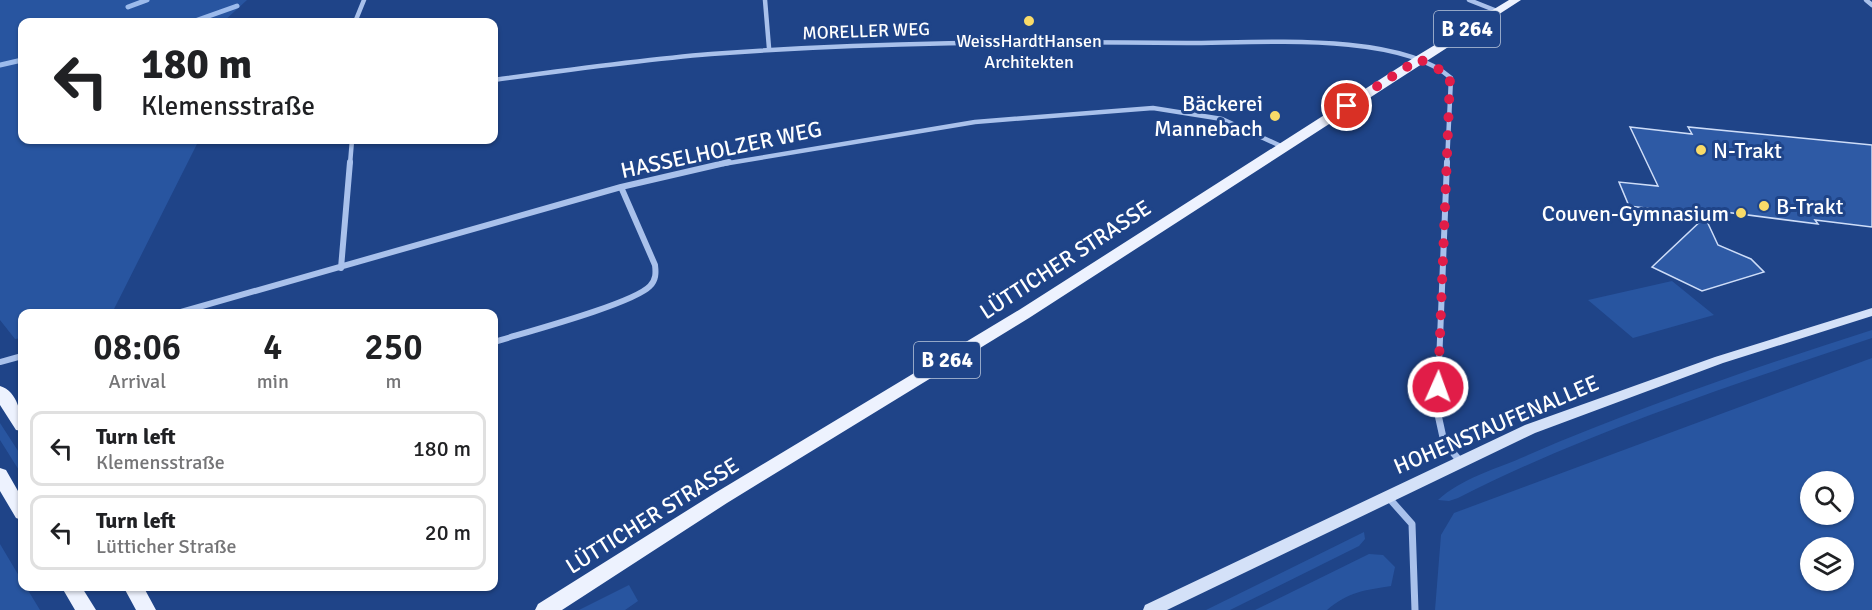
<!DOCTYPE html>
<html lang="en">
<head>
<meta charset="utf-8">
<style>
	body { margin:0; font-family:Signika,sans-serif; background:#f2f2f2; color:#202124; height:100vh; display:flex; flex-direction:column; font-size:22px; white-space:nowrap }
	* { box-sizing:border-box; margin:0 }
	p { font-size:20px; color:#757577 }
	.icon { flex:none; width:33px; height:33px; fill:none; stroke:currentColor; stroke-width:2; stroke-linecap:round; stroke-linejoin:round }
	.map { position:relative; flex:1; overflow:hidden }
	.drawer { position:absolute; left:18px; top:309px; width:480px; height:282px; display:flex; flex-direction:column; background:#fff; border-radius:12px; box-shadow:0 2px 4px #0004 }
	.drawer>* { flex:none }
	.banner { position:absolute; left:18px; top:18px; width:480px; height:126px; border-radius:12px; box-shadow:0 2px 4px #0004; background:#fff; color:#202124; overflow:hidden }
	.buttons { position:absolute; left:1800px; top:471px; display:grid; gap:12px }
	.buttons a { display:grid; place-items:center; width:54px; height:54px; border-radius:50%; background:#fff; box-shadow:0 2px 4px #0004; font-size:30px }
	.pin { position:absolute; display:grid; place-items:center; width:51px; height:51px; color:#fff; margin:-26px; border:3px solid #fff; border-radius:50%; box-shadow:0 2px 6px #0007 }
	.me { position:absolute; width:66px; margin:-33px; rotate:2deg; stroke-linejoin:round; filter:drop-shadow(0 0 4px #0008) }
	.turn { display:flex; align-items:center; gap:21px; height:126px; padding:0 24px; font-size:27px }
	.turn .icon { width:78px; height:78px; stroke-width:2.5 }
	.turn b { display:block; font-size:42px; line-height:51px }
	.eta { display:flex; justify-content:space-evenly; align-items:center; height:102px; text-align:center }
	.eta b { font-size:36px; font-weight:600; line-height:42px }
	ul { padding:0; list-style:none }
	li { display:flex; align-items:center; gap:18px; height:75px; margin:0 12px 9px; padding:0 12px; border:3px solid #e0e0e0; border-radius:12px }
	li div { flex:1 }
	li b { display:block; font-size:22px }
	li em { font-style:normal }
	.map>svg:first-child { display:block }
	.green { fill:#2855a0; fill-rule:evenodd }
	.lines { fill:none; stroke-linecap:round; stroke-linejoin:round }
	.stream { stroke:#9cbbec; stroke-width:5 }
	.building { fill:#2e5aa5; stroke:#ceddf8; stroke-width:1.5 }
	.minor-far2 { stroke:#a9c1eb; stroke-width:4.5 }
	.minor-far1 { stroke:#a9c1eb; stroke-width:6 }
	.minor { stroke:#a9c1eb; stroke-width:7 }
	.secondary { fill:#d4e1f8; fill-rule:evenodd }
	.primary { fill:#edf2fe; fill-rule:evenodd }
	.route { stroke:#e11d48; stroke-width:10; stroke-dasharray:0 18 }
	.poi-dot { fill:#f9db68; stroke:#1f4488; stroke-width:2 }
	.labels { text-anchor:middle; stroke-width:6; stroke-linejoin:round; paint-order:stroke }
	.far-street-label { font-size:18px; fill:#fff; stroke:#1f4488 }
	.far-poi-label { font-size:18px; fill:#fff; stroke:#1f4488 }
	.shield { fill:#1f4488; stroke:#bcc7db; stroke-width:1.5 }
	.shield-label { font-size:21px; font-weight:bold; fill:#fff }
	.poi-label { font-size:22px; fill:#fff; stroke:#1f4488; text-anchor:end }
	.street-label { font-size:22px; fill:#fff; stroke:#1f4488 }
</style>
</head>
<body>
<div class="map">
<svg width="1872" height="610" viewBox="0 0 1872 610">
	<rect width="100%" height="100%" fill="#1f4488"/>
	<path class="green" d="M 0,0 L 247,0 L 223,22 L 22,22 L 22,140 L 199,140 L 112,313 L 22,314 L 22,338 L 15,339 L 0,320 Z
		M 1672,281 L 1714,315 L 1633,338 L 1588,300 Z
		M 1872,330 L 1872,338 C 1732,385 1590,431 1458,498 L 1449,501 L 1438,500 C 1461,478 1499,468 1528,455 C 1640,407 1756,367 1872,330 Z
		M 1872,358 L 1872,610 L 1435,610 L 1441,535 L 1454,513 ZM 1810,482 L 1844,482 L 1844,514 L 1810,514 ZM 1810,548 L 1844,548 L 1844,580 L 1810,580 Z
		M 0,423 L 22,457 L 22,475 L 0,440 Z
		M 1364,532 L 1365,539 L 1359,546 L 1230,610 L 1206,610 Z
		M 0,544 L 22,581 L 22,586 L 26,587 L 40,610 L 0,610 Z
		M 1369,554 L 1383,555 L 1395,567 L 1391,586 C 1365,590 1348,592 1327,610 L 1255,610 Z
		M 629,585 L 638,601 L 625,610 L 579,610 Z"/>
	<g class="lines">
		<path class="stream" d="M 128,7 L 147,0
			M 192,22 L 237,6
			M 0,65 L 22,60"/>
	</g>
	<path class="building" d="M 1630,127 L 1692,134 L 1688,127 L 1872,145 L 1872,227 L 1815,220 L 1818,224 L 1701,209 L 1704,215 L 1629,206 L 1619,182 L 1658,186 Z
		M 1705,217 L 1718,245 L 1751,259 L 1764,272 L 1702,291 L 1652,267 Z"/>
	<g class="lines">
		<path class="minor-far2" d="M 765,0 L 769,48
			M 1469,0 L 1497,11
			M 1866,0 L 1872,5
			M 355,22 L 364,0
			M 494,80 C 566,70 638,60 711,54 C 869,42 1028,41 1187,43 C 1256,43 1399,31 1451,78 L 1447,164
			M 350,164 L 352,140
			M 723,164 L 975,122 L 1153,108 L 1222,119 L 1283,147"/>
		<path class="minor-far1" d="M 341,268 L 350,162
			M 174,314 L 621,187 L 729,162
			M 494,342 C 523,333 633,304 650,286 C 656,280 656,273 655,265 L 621,187
			M 0,362 L 22,356
			M 1439,364 L 1447,162"/>
		<path class="minor" d="M 1439,363 L 1437,410 L 1444,442 L 1460,461
			M 1388,497 L 1412,524 L 1415,610"/>
		<path class="secondary" d="M 1872,308 L 1872,316 L 1723,363 L 1535,433 L 1167,610 L 1143,610 L 1145,605 L 1525,425 L 1715,357 Z"/>
		<path class="primary" d="M 1509,0 L 1521,0 L 1029,318 L 727,503 L 562,610 L 535,610 L 538,604 L 715,493 L 1019,310 L 1415,57 Z
			M 0,386 C 18,391 22,416 22,431 L 16,430 L 0,405 Z
			M 0,468 L 6,470 L 22,498 L 22,520 L 16,518 L 0,491 Z
			M 61,586 L 81,586 L 96,610 L 75,610 Z
			M 123,586 L 143,586 L 156,610 L 136,610 Z"/>
	</g>
	<g class="lines">
		<path class="route" d="M 1347,106 L 1419,59 L 1444,72 L 1450,78 L 1438,387"/>
	</g>
	<g class="poi-dot">
		<circle cx="1029" cy="21" r="6"/>
		<circle cx="1275" cy="116" r="6"/>
		<circle cx="1701" cy="150" r="6"/>
		<circle cx="1764" cy="206" r="6"/>
		<circle cx="1741" cy="213" r="6"/>
	</g>
	<g class="labels">
		<g class="far-street-label">
			<text transform="translate(866 31) rotate(-2)" y="6">MORELLER WEG</text>
		</g>
		<g class="far-poi-label">
			<text x="1029" y="47">WeissHardtHansen<tspan x="1029" dy="21">Architekten</tspan></text>
		</g>
		<g class="shield">
			<rect x="1434" y="11" width="66" height="36" rx="4.5"/>
			<rect x="914" y="342" width="66" height="36" rx="4.5"/>
		</g>
		<g class="shield-label">
			<text x="1467" y="36">B 264</text>
			<text x="947" y="367">B 264</text>
		</g>
		<g class="poi-label">
			<text x="1263" y="111">Bäckerei<tspan x="1263" dy="25">Mannebach</tspan></text>
			<text x="1713" y="158" text-anchor="start">N-Trakt</text>
			<text x="1776" y="214" text-anchor="start">B-Trakt</text>
			<text x="1729" y="221">Couven-Gymnasium</text>
		</g>
		<g class="street-label">
			<text transform="translate(721 149) rotate(-12)" y="8">HASSELHOLZER WEG</text>
			<text transform="translate(1065 259) rotate(-33)" y="8">LÜTTICHER STRASSE</text>
			<text transform="translate(1496 424) rotate(-23)" y="8">HOHENSTAUFENALLEE</text>
			<text transform="translate(652 515) rotate(-32)" y="8">LÜTTICHER STRASSE</text>
		</g>
	</g>
</svg>
<div class="buttons">
<a><svg class="icon" aria-label="search" viewBox="0 0 24 24"><circle cx="10" cy="10" r="6"/><path d="M15 15l6 6"/></svg></a>
<a><svg class="icon" aria-label="layers" viewBox="0 0 24 24"><path d="M12 4l9 5-9 5-9-5zM3 14l9 5 9-5"/></svg></a>
</div>
<div class="pin" style="left:1347px;top:106px;background:#d93025"><svg class="icon" aria-label="arrive" viewBox="0 0 24 24"><path d="M6 21V4h12l-3 4 3 4H6"/></svg></div>
<svg class="me" style="left:1438px;top:387px" viewBox="-20 -20 40 40"><circle r="17" fill="#e11d48" stroke="#fff" stroke-width="3"/><path d="M0-11L8 9 0 5-8 9z" fill="#fff"/></svg>
<div class="banner">
<div class="turn"><svg class="icon" aria-label="left" viewBox="0 0 24 24"><path d="M17 20v-9H6M10 6l-5 5 5 5"/></svg><div><b>180 m</b>Klemensstraße</div></div>
</div>
<section class="drawer">
<div class="eta">
<div><b>08:06</b><p>Arrival</p></div>
<div><b>4</b><p>min</p></div>
<div><b>250</b><p>m</p></div>
</div>
<ul>
<li><svg class="icon" aria-label="left" viewBox="0 0 24 24"><path d="M17 20v-9H6M10 6l-5 5 5 5"/></svg><div><b>Turn left</b><p>Klemensstraße</p></div><em>180 m</em></li>
<li><svg class="icon" aria-label="left" viewBox="0 0 24 24"><path d="M17 20v-9H6M10 6l-5 5 5 5"/></svg><div><b>Turn left</b><p>Lütticher Straße</p></div><em>20 m</em></li>
</ul>
</section>
</div>
</body>
</html>
